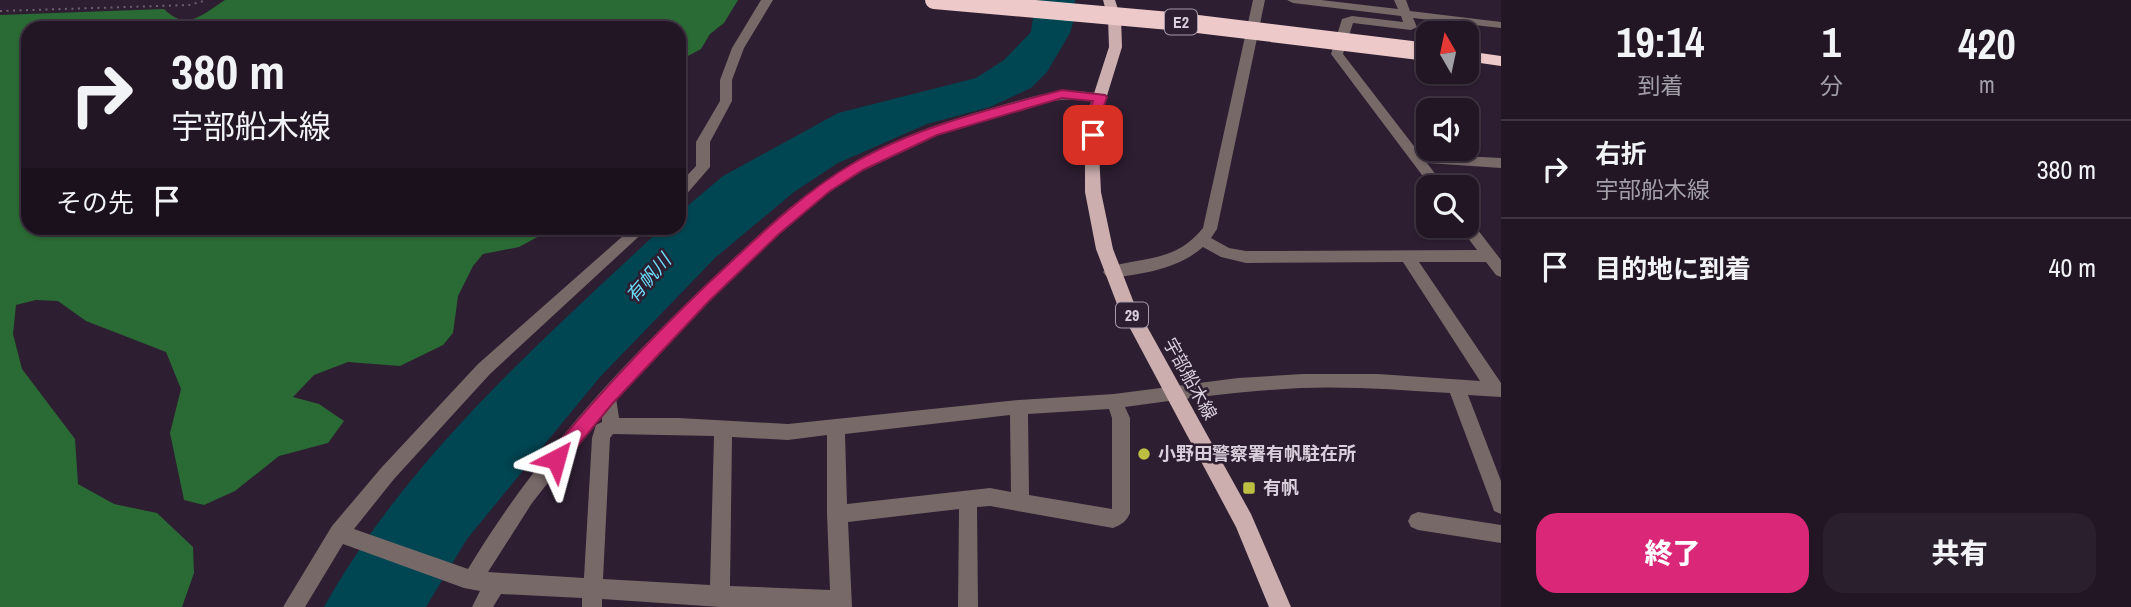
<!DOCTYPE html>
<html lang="ja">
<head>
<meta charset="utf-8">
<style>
	body { margin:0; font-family:"Archivo Narrow","Noto Sans JP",sans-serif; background:#2a1f2d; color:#f1f3f6; height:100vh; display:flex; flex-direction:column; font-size:26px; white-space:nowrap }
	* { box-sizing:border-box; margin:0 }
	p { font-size:23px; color:#a29fa7 }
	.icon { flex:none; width:38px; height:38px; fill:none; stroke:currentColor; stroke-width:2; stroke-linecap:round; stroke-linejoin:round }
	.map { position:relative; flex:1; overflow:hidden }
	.side { display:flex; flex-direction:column; background:#221625; width:630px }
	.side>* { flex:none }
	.guide { position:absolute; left:21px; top:21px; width:665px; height:214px; border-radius:21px; box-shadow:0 2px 5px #0004,0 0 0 2px #3f3542; background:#221625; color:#f1f3f6; overflow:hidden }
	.needle { width:46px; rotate:351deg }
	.tools { position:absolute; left:1416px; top:21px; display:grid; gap:14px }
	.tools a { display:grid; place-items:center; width:63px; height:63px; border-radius:14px; background:#221625; box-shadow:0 2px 5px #0004,0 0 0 2px #3f3542; font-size:35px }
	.pin { position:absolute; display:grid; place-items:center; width:60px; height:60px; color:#fff; margin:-30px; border-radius:14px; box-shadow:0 4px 10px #0006 }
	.me { position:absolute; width:77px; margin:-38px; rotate:39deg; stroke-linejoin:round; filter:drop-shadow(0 0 5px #0008) }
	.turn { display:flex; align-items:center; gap:24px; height:147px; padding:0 35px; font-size:32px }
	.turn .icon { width:91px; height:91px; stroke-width:2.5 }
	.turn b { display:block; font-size:49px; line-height:60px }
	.then { display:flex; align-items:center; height:66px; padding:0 35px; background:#0003; gap:14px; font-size:26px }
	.eta { display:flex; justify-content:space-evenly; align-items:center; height:119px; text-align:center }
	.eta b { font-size:42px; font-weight:800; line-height:49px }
	.action { display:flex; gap:14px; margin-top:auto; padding:14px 35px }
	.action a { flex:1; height:80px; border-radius:21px; background:#db2777; color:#fff; font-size:28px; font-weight:800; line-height:80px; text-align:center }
	.action a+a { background:#2a1f2d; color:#f1f3f6 }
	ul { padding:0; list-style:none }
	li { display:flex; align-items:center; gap:21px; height:98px; padding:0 35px; border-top:2px solid #3f3542 }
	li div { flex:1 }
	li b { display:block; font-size:26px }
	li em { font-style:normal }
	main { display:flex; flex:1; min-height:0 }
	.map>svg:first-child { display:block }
	.forest { fill:#2a6a34 }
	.water { fill:#004552 }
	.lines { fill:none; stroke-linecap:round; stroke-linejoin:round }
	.path { stroke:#6e6071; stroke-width:2; stroke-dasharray:2 4.5; stroke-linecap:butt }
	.minor { fill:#786969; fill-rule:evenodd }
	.major { fill:#ccaeae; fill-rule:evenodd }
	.highway { fill:#edc9c9; fill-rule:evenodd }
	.highway-bridge { stroke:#edc9c9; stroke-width:18 }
	.route { fill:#db2777; stroke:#8e194d; stroke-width:2 }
	.poi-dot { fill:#bdbf43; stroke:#2d1e31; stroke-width:2.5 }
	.labels { text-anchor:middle; stroke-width:5; stroke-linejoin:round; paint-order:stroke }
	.shield { fill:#2d1e31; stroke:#a69ba9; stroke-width:2 }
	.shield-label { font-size:16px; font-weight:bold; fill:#dad0dd }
	.street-label { font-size:18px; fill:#dad0dd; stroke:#2d1e31 }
	.poi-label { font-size:18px; font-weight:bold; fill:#dad0dd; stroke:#2d1e31; text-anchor:start }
	.water-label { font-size:19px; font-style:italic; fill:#6bdef9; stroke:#2d1e31 }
</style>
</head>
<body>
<main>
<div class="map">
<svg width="1501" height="607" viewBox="0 0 1501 607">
	<rect width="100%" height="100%" fill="#2d1e31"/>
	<path class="forest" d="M 225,0 L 738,0 L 724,23 L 710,34 L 701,49 L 688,56 L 679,73 L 679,28 L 28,28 L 28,228 L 554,228 L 519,247 L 483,254 L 473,266 L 458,296 L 453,333 L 443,345 L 400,366 L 348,362 L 314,375 L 293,397 L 319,404 L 344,421 L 328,443 L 279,456 L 235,491 L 204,505 L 184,500 L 170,433 L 181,389 L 166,352 L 86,321 L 58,301 L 36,300 L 16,305 L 13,334 L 22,369 L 75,439 L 78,484 L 114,504 L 157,513 L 193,547 L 194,573 L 182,607 L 0,607 L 0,15 L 164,9 C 187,32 203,14 225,0 Z"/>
	<path class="water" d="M 1028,0 L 1075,0 L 1074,19 L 1070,33 L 1047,72 L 1031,88 L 990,107 L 927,124 L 838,163 L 794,192 L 716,257 L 600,377 L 467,539 L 426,607 L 324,607 C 408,457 538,344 662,228 L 679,228 L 679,213 L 723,176 L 838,113 L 976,78 L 1004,60 L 1031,32 L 1033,17 Z"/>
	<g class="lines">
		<path class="path" d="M 0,11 L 189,5 L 207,0"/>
		<path class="minor" d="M 761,0 L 773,0 L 744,48 L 732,80 L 732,101 L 710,142 L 710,167 L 684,197 L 679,198 L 679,184 L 696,166 L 696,142 L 720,101 L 720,80 L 732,48 Z
			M 1253,0 L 1265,0 L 1217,229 L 1211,238 L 1229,248 L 1246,251 L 1477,250 L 1459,226 L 1466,226 L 1466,220 L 1471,221 L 1501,260 L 1501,277 L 1496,275 L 1486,262 L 1419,262 L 1501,383 L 1501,397 L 1468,395 L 1501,481 L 1501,514 L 1494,511 L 1492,505 L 1450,393 C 1400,390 1350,386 1300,388 C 1242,391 1183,399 1125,407 L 1130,418 L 1130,513 C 1127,521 1121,525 1113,528 L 990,506 L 977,507 L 978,607 L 958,607 L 959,509 L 848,522 L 852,607 L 720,607 L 602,599 L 602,607 L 582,607 L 582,598 L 501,594 L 493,607 L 472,607 L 480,591 L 464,588 L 343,544 L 305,607 L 283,607 L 332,526 L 382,467 L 478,364 L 632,228 L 648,228 L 490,374 L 394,479 L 354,529 L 468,569 C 534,459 619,367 712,279 C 755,238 799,196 850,165 C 894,138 943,122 992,108 C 1031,97 1066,85 1105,95 L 1107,98 L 1101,102 C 1065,94 1033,105 998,115 C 950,128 903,145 861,171 C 777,223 694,314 627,386 L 616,398 L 619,418 L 679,418 L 788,424 L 1019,400 L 1114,394 L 1238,378 L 1302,374 L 1378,374 L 1480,381 L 1403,262 L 1246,263 L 1221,257 L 1203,247 C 1178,269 1143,274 1111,278 L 1106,276 L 1103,272 L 1106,268 C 1143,256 1175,263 1203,228 ZM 1109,409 L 1112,418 L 1112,509 L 1029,495 L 1028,414 ZM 602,414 L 602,422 L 596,425 L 592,438 L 584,578 L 488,572 L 532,503 ZM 1010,415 L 1011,492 L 990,488 L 847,504 L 845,434 ZM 613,434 L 714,436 L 710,585 L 603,579 L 610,438 ZM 827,435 L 827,514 L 830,590 L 730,586 L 732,437 L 788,440 Z
			M 1287,0 L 1321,0 L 1398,9 L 1394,0 L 1406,0 L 1410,11 L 1501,22 L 1501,28 L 1413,18 L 1417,27 L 1411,30 L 1353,23 L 1343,54 L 1420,154 L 1501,158 L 1501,168 L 1427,163 L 1445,187 L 1431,187 L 1331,54 L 1342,19 L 1352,16 L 1403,22 L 1401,16 L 1293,3 Z
			M 1418,512 L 1501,525 L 1501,543 L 1418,530 L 1411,527 L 1408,521 L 1411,515 Z"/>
		<path class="major" d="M 1103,0 L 1115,0 L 1121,18 L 1122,47 L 1101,115 L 1099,152 L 1101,192 L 1113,249 L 1134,303 L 1251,514 L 1291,607 L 1269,607 L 1236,527 L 1117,304 L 1096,249 L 1085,192 L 1085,152 L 1087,115 L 1109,47 L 1108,18 Z"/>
		<path class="highway" d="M 1466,51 L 1501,56 L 1501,66 L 1466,61 Z"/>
		<path class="highway-bridge" d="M 934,0 L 1181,22 L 1428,52"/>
	</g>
	<path class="route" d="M 1062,90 L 1105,95 L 1107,97 L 1101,114 L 1097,138 L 1088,138 C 1084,126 1088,112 1093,101 L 1062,98 L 937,135 L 863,170 L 830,191 L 780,233 L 710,300 L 612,404 L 562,465 L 556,468 L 549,465 L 547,459 L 549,454 C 606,385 667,321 732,261 C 769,226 808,190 852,164 C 915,127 991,109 1062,90 Z"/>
	<g class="poi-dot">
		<circle cx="1144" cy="454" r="7"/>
		<rect x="1242" y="481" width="14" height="14" rx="3.5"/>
	</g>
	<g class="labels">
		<g class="shield">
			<rect x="1165" y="9.5" width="32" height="25" rx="5"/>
			<rect x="1116" y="302.5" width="32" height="25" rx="5"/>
		</g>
		<g class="shield-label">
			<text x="1181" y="28">E2</text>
			<text x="1132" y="321">29</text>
		</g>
		<g class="street-label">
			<text transform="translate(1190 379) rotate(61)" y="6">宇部船木線</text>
		</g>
		<g class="poi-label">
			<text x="1158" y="460">小野田警察署有帆駐在所</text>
			<text x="1263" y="494">有帆</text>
		</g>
		<g class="water-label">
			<text transform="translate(648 278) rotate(-49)" y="7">有帆川</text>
		</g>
	</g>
</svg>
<div class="tools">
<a><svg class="needle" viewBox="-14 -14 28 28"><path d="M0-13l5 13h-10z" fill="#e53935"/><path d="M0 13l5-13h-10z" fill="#a29fa7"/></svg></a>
<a><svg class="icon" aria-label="sound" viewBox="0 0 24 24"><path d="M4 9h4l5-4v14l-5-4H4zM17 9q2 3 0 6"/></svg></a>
<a><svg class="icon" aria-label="search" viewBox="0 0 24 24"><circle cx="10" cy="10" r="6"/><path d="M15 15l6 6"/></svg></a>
</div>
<div class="pin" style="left:1093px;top:135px;background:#d93025"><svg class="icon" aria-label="arrive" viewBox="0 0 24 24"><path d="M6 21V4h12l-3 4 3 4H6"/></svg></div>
<svg class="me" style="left:556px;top:459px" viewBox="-20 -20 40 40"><path d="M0-17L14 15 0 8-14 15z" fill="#db2777" stroke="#fff" stroke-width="4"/></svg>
<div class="guide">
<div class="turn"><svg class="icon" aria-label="right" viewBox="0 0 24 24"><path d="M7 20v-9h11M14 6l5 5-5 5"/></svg><div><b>380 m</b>宇部船木線</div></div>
<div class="then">その先<svg class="icon" aria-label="arrive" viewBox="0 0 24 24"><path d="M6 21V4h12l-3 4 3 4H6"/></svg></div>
</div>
</div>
<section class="side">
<div class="eta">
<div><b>19:14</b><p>到着</p></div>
<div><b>1</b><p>分</p></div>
<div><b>420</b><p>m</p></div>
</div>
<ul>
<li><svg class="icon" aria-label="right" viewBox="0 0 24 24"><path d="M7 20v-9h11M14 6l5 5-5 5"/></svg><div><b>右折</b><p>宇部船木線</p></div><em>380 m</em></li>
<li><svg class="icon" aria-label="arrive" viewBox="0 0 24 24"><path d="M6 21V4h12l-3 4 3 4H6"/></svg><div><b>目的地に到着</b></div><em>40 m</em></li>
</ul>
<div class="action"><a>終了</a><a>共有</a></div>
</section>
</main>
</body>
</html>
